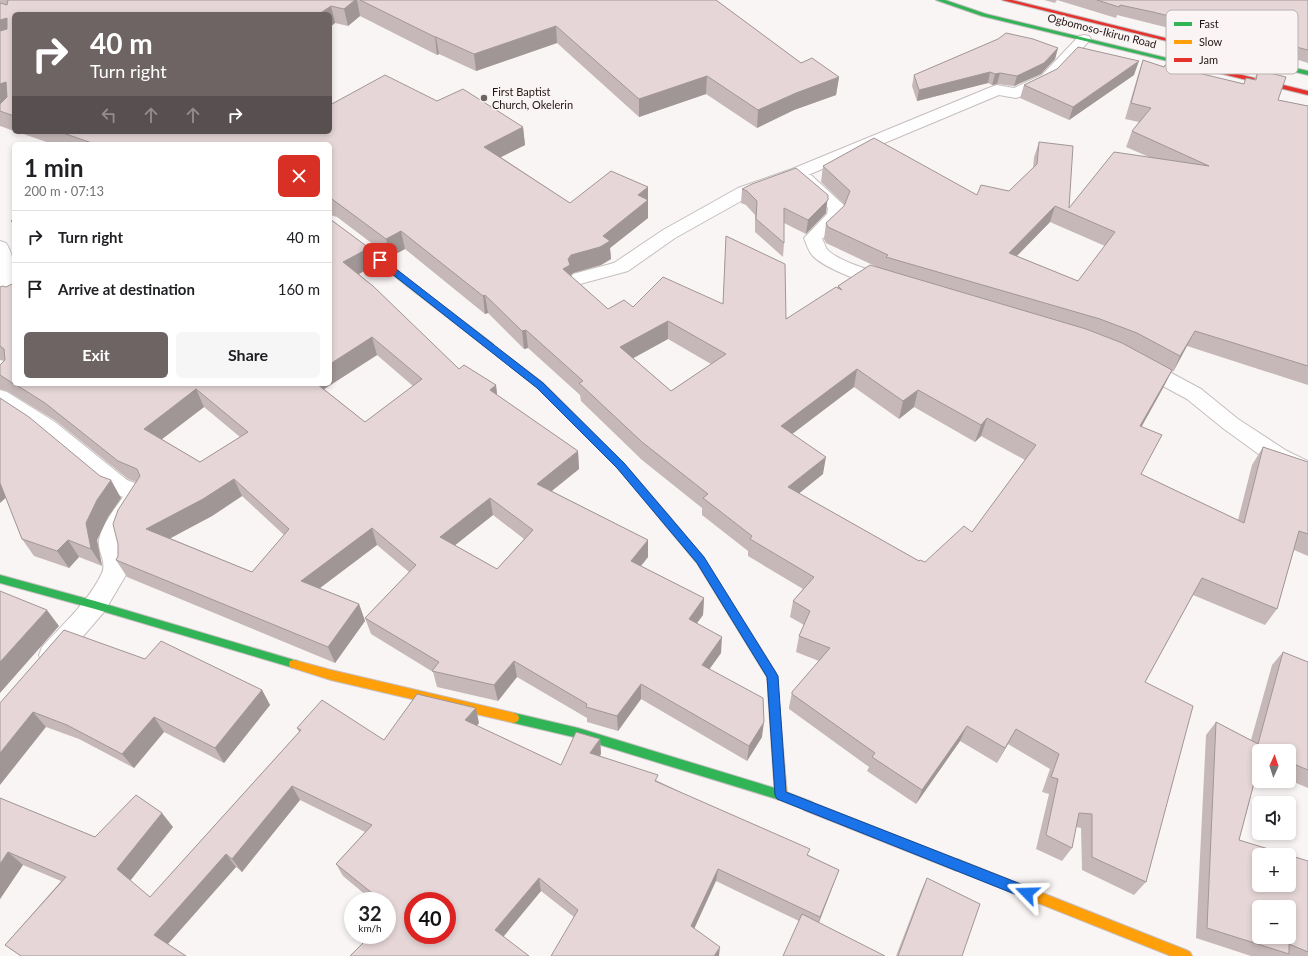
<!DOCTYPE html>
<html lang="en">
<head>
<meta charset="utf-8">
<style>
	body { margin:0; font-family:Lato,sans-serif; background:#f6f6f6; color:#202124; height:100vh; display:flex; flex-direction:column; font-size:15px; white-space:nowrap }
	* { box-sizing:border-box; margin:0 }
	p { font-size:13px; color:#757577 }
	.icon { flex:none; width:22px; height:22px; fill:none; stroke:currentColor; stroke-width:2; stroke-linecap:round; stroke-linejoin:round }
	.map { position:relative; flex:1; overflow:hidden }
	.details { position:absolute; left:12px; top:142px; width:320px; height:244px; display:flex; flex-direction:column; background:#fff; border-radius:6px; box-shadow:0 2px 6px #0003 }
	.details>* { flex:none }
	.top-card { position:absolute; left:12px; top:12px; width:320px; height:122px; border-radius:6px; box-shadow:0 2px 6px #0003; background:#6e6464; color:#fff; overflow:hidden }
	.needle { width:26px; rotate:3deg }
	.tools { position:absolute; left:1252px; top:744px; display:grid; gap:8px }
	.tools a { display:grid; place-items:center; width:44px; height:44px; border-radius:6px; background:#fff; box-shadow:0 2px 6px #0003; font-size:20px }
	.speed { position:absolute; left:344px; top:892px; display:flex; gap:8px; font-size:20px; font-weight:700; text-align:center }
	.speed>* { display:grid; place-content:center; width:52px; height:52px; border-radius:50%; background:#fff; box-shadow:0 2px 6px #0003; line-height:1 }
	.speed small { font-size:10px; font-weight:400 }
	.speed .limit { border:6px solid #d22; background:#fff; color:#111 }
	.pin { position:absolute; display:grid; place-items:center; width:34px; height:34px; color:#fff; margin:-17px; border-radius:8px; box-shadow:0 2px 6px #0006 }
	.me { position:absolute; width:44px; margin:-22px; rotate:292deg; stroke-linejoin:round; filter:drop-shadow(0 0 3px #0008) }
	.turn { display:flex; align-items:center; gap:14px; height:84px; padding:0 12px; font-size:18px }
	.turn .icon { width:52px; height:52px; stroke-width:2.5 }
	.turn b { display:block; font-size:28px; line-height:34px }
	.lanes { display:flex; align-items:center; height:38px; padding:0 12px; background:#0003; justify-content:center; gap:20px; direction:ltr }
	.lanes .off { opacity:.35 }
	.round { display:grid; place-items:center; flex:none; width:42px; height:42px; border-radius:6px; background:#f6f6f6 }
	.summary { display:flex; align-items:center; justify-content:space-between; height:68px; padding:0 12px }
	h1 { font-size:24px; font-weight:700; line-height:30px }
	.action { display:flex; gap:8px; margin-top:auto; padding:8px 12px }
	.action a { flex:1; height:46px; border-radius:6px; background:#6e6464; color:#fff; font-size:16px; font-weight:700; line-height:46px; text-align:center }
	.action a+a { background:#f6f6f6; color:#202124 }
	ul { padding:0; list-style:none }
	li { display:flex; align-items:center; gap:12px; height:52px; padding:0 12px; border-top:1px solid #e0e0e0 }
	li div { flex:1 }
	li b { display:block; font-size:15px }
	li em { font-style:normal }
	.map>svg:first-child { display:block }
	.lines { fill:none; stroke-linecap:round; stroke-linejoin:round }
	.street-casing { stroke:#c6bebe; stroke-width:2 }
	.fast-casing { stroke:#c6bebe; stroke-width:2 }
	.slow-casing { stroke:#c6bebe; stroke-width:2 }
	.jam-casing { stroke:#c6bebe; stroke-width:2 }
	.street { fill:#fefefe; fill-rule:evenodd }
	.fast { fill:#30b455; fill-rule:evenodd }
	.slow { fill:#ff9f0a; fill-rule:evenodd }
	.jam { fill:#e5322d; fill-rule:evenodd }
	.wall { fill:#c6b8b9; fill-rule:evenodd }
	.shaded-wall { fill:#a19696 }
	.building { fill:#e6d6d7; stroke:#a19696; fill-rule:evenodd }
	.route { fill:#1a73e8; stroke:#114b97 }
	.poi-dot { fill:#6e6464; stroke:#fbf4f4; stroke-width:1.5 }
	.labels { text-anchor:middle; stroke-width:3; stroke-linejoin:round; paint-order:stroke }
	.far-street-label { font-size:11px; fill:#221616; stroke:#fbf4f4 }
	.far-poi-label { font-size:11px; fill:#221616; stroke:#fbf4f4; text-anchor:start }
	.key { fill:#fbf4f4; stroke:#bab1b1; stroke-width:1 }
	.key-label { font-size:11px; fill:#221616 }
</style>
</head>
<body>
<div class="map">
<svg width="1308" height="956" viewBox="0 0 1308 956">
	<rect width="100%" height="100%" fill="#faf5f5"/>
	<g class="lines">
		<g class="street-casing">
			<path id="street" d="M 1084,35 L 1089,36 L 1091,39 L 1052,81 L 1022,96 L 1016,98 L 999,95 L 808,175 L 811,175 L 846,207 C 844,222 833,229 822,239 C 824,242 825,245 826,248 C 835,261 879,273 895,278 L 897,282 L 895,286 C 879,291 823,268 812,255 C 808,250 806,243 804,238 L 827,214 L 828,208 L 797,179 L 750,196 L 675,238 L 628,271 L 580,284 L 573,282 L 571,278 L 573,274 L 614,263 L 663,230 L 738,188 L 792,169 L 991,87 L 997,85 L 1014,88 L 1042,75 L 1079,36 Z
				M 0,241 L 6,243 C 17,259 14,283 14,301 L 7,306 L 0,308 Z
				M 1142,359 L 1149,361 L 1201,389 L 1238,419 L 1287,451 L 1308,461 L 1308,478 L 1271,463 L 1224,429 L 1187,399 L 1135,371 L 1132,366 L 1135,361 Z
				M 0,390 L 7,392 L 55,422 L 127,480 L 145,487 L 148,493 L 127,527 L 122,541 L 127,561 L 127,573 L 123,580 L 104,612 L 60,663 L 51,666 L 42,663 L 39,655 L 42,647 C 63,624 89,601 102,573 C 107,562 97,550 99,540 C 102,524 114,510 123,497 L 111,492 L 41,434 L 0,407 Z"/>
		</g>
		<g class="fast-casing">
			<path id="fast" d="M 936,0 L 945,0 L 986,14 L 1179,61 L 1176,63 L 982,16 Z
				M 1247,57 L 1308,71 L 1308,75 L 1245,60 L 1244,59 Z
				M 330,220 L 493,344 L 494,346 L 493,348 L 487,348 L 330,226 Z
				M 665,514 L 668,515 L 703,557 L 776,673 L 778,691 L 777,694 L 773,696 L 769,694 L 767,677 L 697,563 L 662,521 L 660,518 L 662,515 Z
				M 0,575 L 95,601 L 294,660 L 298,661 L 299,664 L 298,667 L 294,668 L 95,609 L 0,583 Z
				M 514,713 L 578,728 L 781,790 L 812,802 L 814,806 L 812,810 L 808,811 L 780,800 L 578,738 L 514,723 L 510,721 L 509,718 L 510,715 Z"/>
		</g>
		<g class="slow-casing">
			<path id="slow" d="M 294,660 L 331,670 L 514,713 L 518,715 L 519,718 L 518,721 L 514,723 L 331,680 L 290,667 L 289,664 L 290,661 Z
				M 773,686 L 777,688 L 778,691 L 787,795 L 785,799 L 781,800 L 777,799 L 775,795 L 768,691 L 769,688 Z
				M 957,859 L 1186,950 L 1190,952 L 1192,956 L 1171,956 L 953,869 L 951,865 L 953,861 Z"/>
		</g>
		<g class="jam-casing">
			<path id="jam" d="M 1002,0 L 1012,0 L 1250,59 L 1247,61 Z
				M 1176,59 L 1308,91 L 1308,95 L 1174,62 L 1174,60 Z
				M 490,343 L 543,383 L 624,464 L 668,515 L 670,518 L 668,521 L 662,521 L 618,468 L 537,387 L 487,348 L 486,346 L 487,344 Z
				M 808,801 L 961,861 L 963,865 L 961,869 L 957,871 L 804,810 L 802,806 L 804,802 Z"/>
		</g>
		<use href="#street" class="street"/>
		<use href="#fast" class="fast"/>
		<use href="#slow" class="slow"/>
		<use href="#jam" class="jam"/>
	</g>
	<path class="wall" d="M 0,0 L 716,0 L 801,63 L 839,77 L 836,95 L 794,110 L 757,128 L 706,94 L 639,117 L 557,43 L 476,71 L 439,54 L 437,55 L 360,16 L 348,26 L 335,23 L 330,27 L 330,14 L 14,14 L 14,131 L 0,126 Z
		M 1044,0 L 1057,0 L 1055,3 Z
		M 1057,0 L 1308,0 L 1308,63 L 1292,58 L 1290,62 L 1256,54 L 1258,50 L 1176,32 L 1177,30 L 1117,15 L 1116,18 Z
		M 1058,48 L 1055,59 L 1041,74 L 1014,86 L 997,84 L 992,85 L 988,83 L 917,101 L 912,86 L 914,75 Z
		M 1143,60 L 1164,67 L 1244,84 L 1254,80 L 1258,70 L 1278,100 L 1308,106 L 1308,385 L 1187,346 L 1173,372 L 1172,371 L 1163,388 L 1141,427 L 1162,435 L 1141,474 L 1238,520 L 1252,465 L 1263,447 L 1308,462 L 1308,556 L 1294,550 L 1277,609 L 1265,625 L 1193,595 L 1145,682 L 1146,882 L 1134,895 L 1082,870 L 1081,828 L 1076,827 L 1072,848 L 1062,861 L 1036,849 L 1049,794 L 1042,792 L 1050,769 L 1008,744 L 997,763 L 960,741 L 916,804 L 867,771 L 869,767 L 789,709 L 789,707 L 792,692 L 819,661 L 796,652 L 799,636 L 804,625 L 790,617 L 793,601 L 803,589 L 748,556 L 748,551 L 702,515 L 702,508 L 642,460 L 581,401 L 580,395 L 528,348 L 524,349 L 488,313 L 485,314 L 405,249 L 390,257 L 337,217 L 330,215 L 330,144 L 52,144 L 18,132 L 330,132 L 437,101 L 523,127 L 525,145 L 501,157 L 570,203 L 648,187 L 648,218 L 610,248 L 611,259 L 601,265 L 573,273 L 571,275 L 571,276 L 608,309 L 723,304 L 726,236 L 786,319 L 837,288 L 838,286 L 877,267 L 826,243 L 824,239 L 826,223 L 844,206 L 845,205 L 821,182 L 823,166 L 977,195 L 1009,191 L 1033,168 L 1034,157 L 1039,142 L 1069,208 L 1149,157 L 1126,147 L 1132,131 L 1139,122 L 1125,119 L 1138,75 ZM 1050,222 L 1105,246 L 1078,281 L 1017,256 ZM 668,339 L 711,364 L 671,391 L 633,358 ZM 854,387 L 899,419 L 914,407 L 975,442 L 981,436 L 1025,460 L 972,532 L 925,562 L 919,561 L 799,493 L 823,474 L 792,434 Z
		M 1134,75 L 1069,120 L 1020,98 L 1024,85 Z
		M 742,189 L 826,213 L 806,234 L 784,223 L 784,243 L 783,257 L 755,232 L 755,215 L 746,205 L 741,203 Z
		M 330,219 L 369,248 L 373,266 L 359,274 L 459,369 L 496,385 L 497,395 L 578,451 L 579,469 L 552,491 L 648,540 L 648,557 L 641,566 L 704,598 L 703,615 L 697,623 L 721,653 L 709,669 L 762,737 L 747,761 L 641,699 L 618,731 L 587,722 L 587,718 L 517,677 L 498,701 L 437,687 L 433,672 L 371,634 L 365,618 L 409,572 L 377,545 L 320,588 L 359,604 L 365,621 L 335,663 L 127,577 L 116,560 L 118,556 L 136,482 L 128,479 L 56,421 L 7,391 L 0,389 L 0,365 L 4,361 L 0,360 L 0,287 L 6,287 L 14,384 L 330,384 ZM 377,355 L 413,386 L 365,422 L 324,389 ZM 204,407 L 240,437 L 200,462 L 162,439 ZM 242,496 L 284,535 L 252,572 L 170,538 L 212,516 ZM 493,515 L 524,539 L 497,569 L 455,545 Z
		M 0,398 L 121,498 L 108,517 L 97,540 L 102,566 L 79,557 L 69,568 L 34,556 L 22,539 L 6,498 Z
		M 1283,652 L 1308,662 L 1308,788 L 1289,780 L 1289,751 L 1259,751 L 1259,766 L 1239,840 L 1308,861 L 1308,956 L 1251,956 L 1196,938 L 1206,735 L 1216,722 L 1251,740 L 1272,665 Z
		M 145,659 L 262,690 L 270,705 L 224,763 L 164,732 L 134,768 L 79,739 L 46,727 L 0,703 Z
		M 479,723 L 477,726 L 561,765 L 600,739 L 601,754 L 600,756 L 658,781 L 839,870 L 834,883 L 819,923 L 799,921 L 716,881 L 574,917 L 541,891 L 503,936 L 391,915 L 387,912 L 387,901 L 373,901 L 343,876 L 336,864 L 365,832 L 300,800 L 242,872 L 236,867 L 168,944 L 186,956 L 21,956 L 5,945 L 61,881 L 23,865 L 0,899 L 0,798 L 95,837 L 173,827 L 130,881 L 150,897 L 299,732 L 297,728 L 384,740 Z
		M 927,878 L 962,956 L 896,956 L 921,891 Z"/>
	<path class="shaded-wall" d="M 355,0 L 357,0 L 360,16 L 348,26 L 344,9 Z
		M 331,6 L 335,23 L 330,27 L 330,14 L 319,14 Z
		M 7,18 L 14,33 L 0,39 L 0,20 Z
		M 556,26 L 557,43 L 476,71 L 474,54 Z
		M 435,37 L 436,37 L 439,54 L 437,55 Z
		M 1058,48 L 1055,59 L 1041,74 L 1014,86 L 1017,76 Z
		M 1139,61 L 1134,75 L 1069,120 L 1073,107 Z
		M 990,72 L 988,83 L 917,101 L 919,90 Z
		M 1000,73 L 997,84 L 992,85 L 995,74 Z
		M 707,76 L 706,94 L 639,117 L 639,99 Z
		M 839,77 L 836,95 L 794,110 L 757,128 L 758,110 L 796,93 Z
		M 6,82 L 14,98 L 0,109 L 0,84 Z
		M 523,127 L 525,145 L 487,164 L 484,147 Z
		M 648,187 L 648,218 L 610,248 L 611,259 L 601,265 L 573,273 L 571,275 L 572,283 L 563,269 L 571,255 L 603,236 L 638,195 Z
		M 828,195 L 826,213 L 806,234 L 808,220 Z
		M 1055,206 L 1050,222 L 1004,269 L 1009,253 Z
		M 401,231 L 405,249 L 390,257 L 386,239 Z
		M 369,248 L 373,266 L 348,280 L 343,262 Z
		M 485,295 L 488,313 L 485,314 L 483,296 Z
		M 668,321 L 668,339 L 621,365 L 620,347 Z
		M 526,330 L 528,348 L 524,349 L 522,331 Z
		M 1195,331 L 1187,346 L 1173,372 L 1180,356 Z
		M 372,337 L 377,355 L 315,395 L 311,384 L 330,384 L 330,364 Z
		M 857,369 L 854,387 L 779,444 L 781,426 Z
		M 1172,370 L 1163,388 L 1132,444 L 1140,426 Z
		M 496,385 L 498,403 L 490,390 Z
		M 196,389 L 204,407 L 153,446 L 144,429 Z
		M 918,390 L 914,407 L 899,419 L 903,401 Z
		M 987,418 L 981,436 L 975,442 L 981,425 Z
		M 578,451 L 579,469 L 539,501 L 537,484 Z
		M 826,457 L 823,474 L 786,504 L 788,487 Z
		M 234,479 L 242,496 L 212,516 L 156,546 L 146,529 Z
		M 0,480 L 10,494 L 0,503 Z
		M 111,480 L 121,498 L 108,517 L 97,540 L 102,566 L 91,549 L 86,523 L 97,500 Z
		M 490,498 L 493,515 L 444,554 L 440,537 Z
		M 372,528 L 377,545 L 308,597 L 301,581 Z
		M 68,540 L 79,557 L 69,568 L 57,551 Z
		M 648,540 L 648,557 L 632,577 L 631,561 Z
		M 704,598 L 703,615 L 688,635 L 689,619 Z
		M 359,604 L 365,621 L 335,663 L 328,647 Z
		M 47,610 L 59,626 L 0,693 L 0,662 Z
		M 722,637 L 721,653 L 701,681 L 702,665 Z
		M 514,661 L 517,677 L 498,701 L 494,685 Z
		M 641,684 L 641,699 L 618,731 L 617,716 Z
		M 262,690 L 270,705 L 224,763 L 215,748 Z
		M 476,708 L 479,723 L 469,735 L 465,720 Z
		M 33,712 L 46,727 L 0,785 L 0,753 Z
		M 154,717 L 164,732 L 134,768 L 122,754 Z
		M 764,722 L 762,737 L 747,761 L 749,746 Z
		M 967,726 L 960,741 L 916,804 L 922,790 Z
		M 1016,729 L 1008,744 L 997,763 L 1005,748 Z
		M 600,739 L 601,754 L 591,767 L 590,753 Z
		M 292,786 L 300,800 L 242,872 L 232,859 Z
		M 162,813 L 173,827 L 129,882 L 117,869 Z
		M 8,852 L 23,865 L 0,899 L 0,864 Z
		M 226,854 L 236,867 L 166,946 L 154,935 Z
		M 718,869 L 716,881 L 690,938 L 691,926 Z
		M 839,870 L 834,883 L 816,929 L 820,917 Z
		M 539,878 L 541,891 L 499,942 L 495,930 Z
		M 720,947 L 719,956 L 714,956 Z"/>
	<path class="building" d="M 8,0 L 355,0 L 344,9 L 331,6 L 319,14 L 14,14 L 14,116 L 0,111 L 0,104 L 7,97 L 6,82 L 0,84 L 0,31 L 7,29 L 7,18 L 0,20 L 0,3 L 7,5 Z
		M 360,0 L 716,0 L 801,63 L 812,58 L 839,77 L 796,93 L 758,110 L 707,76 L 639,99 L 556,26 L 474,54 L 436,37 L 435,37 Z
		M 1097,0 L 1308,0 L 1308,50 L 1296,47 L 1295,51 L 1261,43 L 1263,39 L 1180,21 L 1181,19 L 1153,12 L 1120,5 L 1119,7 Z
		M 1006,33 L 1033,39 L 1058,48 L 1044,63 L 1017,76 L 1000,73 L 995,74 L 990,72 L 919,90 L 914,75 L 998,39 Z
		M 1078,47 L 1139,61 L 1073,107 L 1024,85 L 1057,69 Z
		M 1143,60 L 1164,67 L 1165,65 L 1244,84 L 1246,78 L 1256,80 L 1258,70 L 1286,77 L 1278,100 L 1308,106 L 1308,366 L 1195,331 L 1180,356 L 1137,333 L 1100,319 L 886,257 L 888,255 L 828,227 L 826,223 L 844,206 L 850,191 L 823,166 L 874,138 L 977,195 L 981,185 L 1009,191 L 1037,164 L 1039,142 L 1073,146 L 1069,208 L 1114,152 L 1209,166 L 1132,131 L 1151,108 L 1131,103 ZM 1055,206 L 1115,232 L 1078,281 L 1009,253 Z
		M 385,75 L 437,101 L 463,89 L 523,127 L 484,147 L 570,203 L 611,171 L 648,187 L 638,195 L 648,200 L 603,236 L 610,241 L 600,247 L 571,255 L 568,259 L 570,265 L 563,269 L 608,309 L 624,300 L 633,307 L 663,277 L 723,304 L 726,236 L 785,264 L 786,319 L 836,287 L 842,290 L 838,286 L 870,265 L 1086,329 L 1122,343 L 1172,370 L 1140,426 L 1162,435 L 1141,474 L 1244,523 L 1263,447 L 1308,462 L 1308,534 L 1299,531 L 1277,609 L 1202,578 L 1145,682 L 1193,706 L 1146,882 L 1092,857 L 1092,814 L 1079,813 L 1072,848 L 1046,835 L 1058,779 L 1051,777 L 1059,754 L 1016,729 L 1005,748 L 967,726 L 922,790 L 872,757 L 875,753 L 792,694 L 792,692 L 830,648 L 799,636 L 810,611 L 793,601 L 814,577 L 750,539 L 752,536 L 703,498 L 708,494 L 642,442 L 579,383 L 583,381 L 526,330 L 522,331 L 485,295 L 483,296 L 401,231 L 386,239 L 332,199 L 330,198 L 330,144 L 95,144 L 60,132 L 330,132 L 330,105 ZM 668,321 L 726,354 L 671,391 L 620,347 ZM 857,369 L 903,401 L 918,390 L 981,425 L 987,418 L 1036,445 L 972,532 L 964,526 L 925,562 L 920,560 L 919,561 L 788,487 L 826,457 L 781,426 Z
		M 796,168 L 828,195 L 828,200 L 808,220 L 784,208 L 784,243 L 756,219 L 757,201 L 747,191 L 742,189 L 752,184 Z
		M 14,219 L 14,223 L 11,221 Z
		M 330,219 L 369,248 L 343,262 L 373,286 L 459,369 L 464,365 L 496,385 L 490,390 L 578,451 L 537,484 L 648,540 L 631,561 L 704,598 L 689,619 L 722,637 L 702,665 L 763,698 L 764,722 L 749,746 L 641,684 L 617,716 L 586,707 L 587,704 L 514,661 L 494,685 L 432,671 L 439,662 L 365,618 L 416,565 L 372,528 L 301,581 L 359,604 L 328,647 L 116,560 L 118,556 L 118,544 L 113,524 L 118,510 L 140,476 L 137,469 L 118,461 L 45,403 L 15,384 L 317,384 L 365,422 L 422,379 L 372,337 L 330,364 ZM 196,389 L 248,432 L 200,462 L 144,429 ZM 234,479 L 289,529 L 252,572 L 146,529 L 203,499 ZM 490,498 L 533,530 L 497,569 L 440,537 Z
		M 14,283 L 14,384 L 0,375 L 0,365 L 5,360 L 4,349 L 0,346 L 0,287 L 2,286 L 6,287 Z
		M 0,398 L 29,417 L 100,476 L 111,480 L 97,500 L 86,523 L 91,549 L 68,540 L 57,551 L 22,539 L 0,483 Z
		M 0,591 L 47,610 L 0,662 Z
		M 64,630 L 145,659 L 161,641 L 262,690 L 215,748 L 154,717 L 122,754 L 67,725 L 33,712 L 0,753 L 0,703 Z
		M 1283,652 L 1308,662 L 1308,770 L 1289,762 L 1289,751 L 1265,751 L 1263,750 L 1262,751 L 1259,751 L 1259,764 L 1239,840 L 1308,861 L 1308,952 L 1289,944 L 1289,954 L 1207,928 L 1216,722 L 1258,744 ZM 1259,855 L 1289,855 L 1289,885 L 1259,885 ZM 1259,907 L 1289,907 L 1289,937 L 1259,937 Z
		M 417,694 L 476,708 L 465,720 L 561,765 L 576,732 L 600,739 L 590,753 L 658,775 L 655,781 L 810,849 L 807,855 L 839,870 L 820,917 L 718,869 L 691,926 L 720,947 L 714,956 L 551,956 L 578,910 L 539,878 L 495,930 L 529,956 L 350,956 L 371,935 L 387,935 L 387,919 L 395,912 L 387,905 L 387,901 L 382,901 L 336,864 L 372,825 L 292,786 L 232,859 L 226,854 L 154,935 L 186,956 L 21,956 L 5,945 L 66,877 L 8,852 L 0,864 L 0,798 L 95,837 L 136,795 L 162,813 L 117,869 L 150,897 L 301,730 L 297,728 L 322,700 L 384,740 ZM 413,901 L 447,901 L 447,935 L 413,935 Z
		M 927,878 L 980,904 L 962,956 L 898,956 Z
		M 802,914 L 885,956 L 783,956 Z"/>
	<path class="route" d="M 377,258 L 382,258 L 543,383 L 624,463 L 704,557 L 778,676 L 786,792 L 1031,888 L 1033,893 L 1031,897 L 1027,899 L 777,799 L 775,795 L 767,677 L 697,563 L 617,468 L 537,388 L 377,262 Z"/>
	<circle class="poi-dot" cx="484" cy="98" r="4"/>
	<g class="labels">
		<g class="far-street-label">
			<text transform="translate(1102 31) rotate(14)" y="4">Ogbomoso-Ikirun Road</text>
		</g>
		<g class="far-poi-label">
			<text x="492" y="96">First Baptist<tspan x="492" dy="13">Church, Okelerin</tspan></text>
		</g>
	</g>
	<rect x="1166" y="10" width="132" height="64" rx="6" class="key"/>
	<rect x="1174" y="22" width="18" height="4" fill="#30b455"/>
	<rect x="1174" y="40" width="18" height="4" fill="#ff9f0a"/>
	<rect x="1174" y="58" width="18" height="4" fill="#e5322d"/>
	<g class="key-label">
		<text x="1199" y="28">Fast</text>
		<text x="1199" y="46">Slow</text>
		<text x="1199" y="64">Jam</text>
	</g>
</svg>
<div class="tools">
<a><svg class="needle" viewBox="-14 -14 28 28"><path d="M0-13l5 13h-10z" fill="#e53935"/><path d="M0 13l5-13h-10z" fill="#757577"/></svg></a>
<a><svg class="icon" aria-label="sound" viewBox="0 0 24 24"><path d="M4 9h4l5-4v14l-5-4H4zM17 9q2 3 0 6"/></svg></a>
<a>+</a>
<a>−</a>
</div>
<div class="speed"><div>32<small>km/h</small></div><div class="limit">40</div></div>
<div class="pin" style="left:380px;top:260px;background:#d93025"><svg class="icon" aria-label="arrive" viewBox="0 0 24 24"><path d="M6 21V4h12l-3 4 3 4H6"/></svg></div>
<svg class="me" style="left:1027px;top:893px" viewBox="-20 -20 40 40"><path d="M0-17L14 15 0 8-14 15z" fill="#1a73e8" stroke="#fff" stroke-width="4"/></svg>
<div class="top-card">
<div class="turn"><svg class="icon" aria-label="right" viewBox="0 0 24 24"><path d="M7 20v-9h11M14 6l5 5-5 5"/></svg><div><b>40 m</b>Turn right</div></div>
<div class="lanes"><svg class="icon off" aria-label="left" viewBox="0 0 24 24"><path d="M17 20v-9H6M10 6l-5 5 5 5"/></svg><svg class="icon off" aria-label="ahead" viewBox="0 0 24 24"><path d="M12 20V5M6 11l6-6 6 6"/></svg><svg class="icon off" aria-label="ahead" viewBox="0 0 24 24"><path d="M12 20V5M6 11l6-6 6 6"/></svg><svg class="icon" aria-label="right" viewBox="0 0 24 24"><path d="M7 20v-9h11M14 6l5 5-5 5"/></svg></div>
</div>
<section class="details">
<div class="summary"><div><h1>1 min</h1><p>200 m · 07:13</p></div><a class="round" style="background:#d93025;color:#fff"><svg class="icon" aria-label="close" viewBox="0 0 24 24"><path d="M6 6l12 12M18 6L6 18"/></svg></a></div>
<ul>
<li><svg class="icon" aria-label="right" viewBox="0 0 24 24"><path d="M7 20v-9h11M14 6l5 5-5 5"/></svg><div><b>Turn right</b></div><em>40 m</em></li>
<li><svg class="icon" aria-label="arrive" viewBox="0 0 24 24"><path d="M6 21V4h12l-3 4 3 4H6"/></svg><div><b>Arrive at destination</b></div><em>160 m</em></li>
</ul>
<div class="action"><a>Exit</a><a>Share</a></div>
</section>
</div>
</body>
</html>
